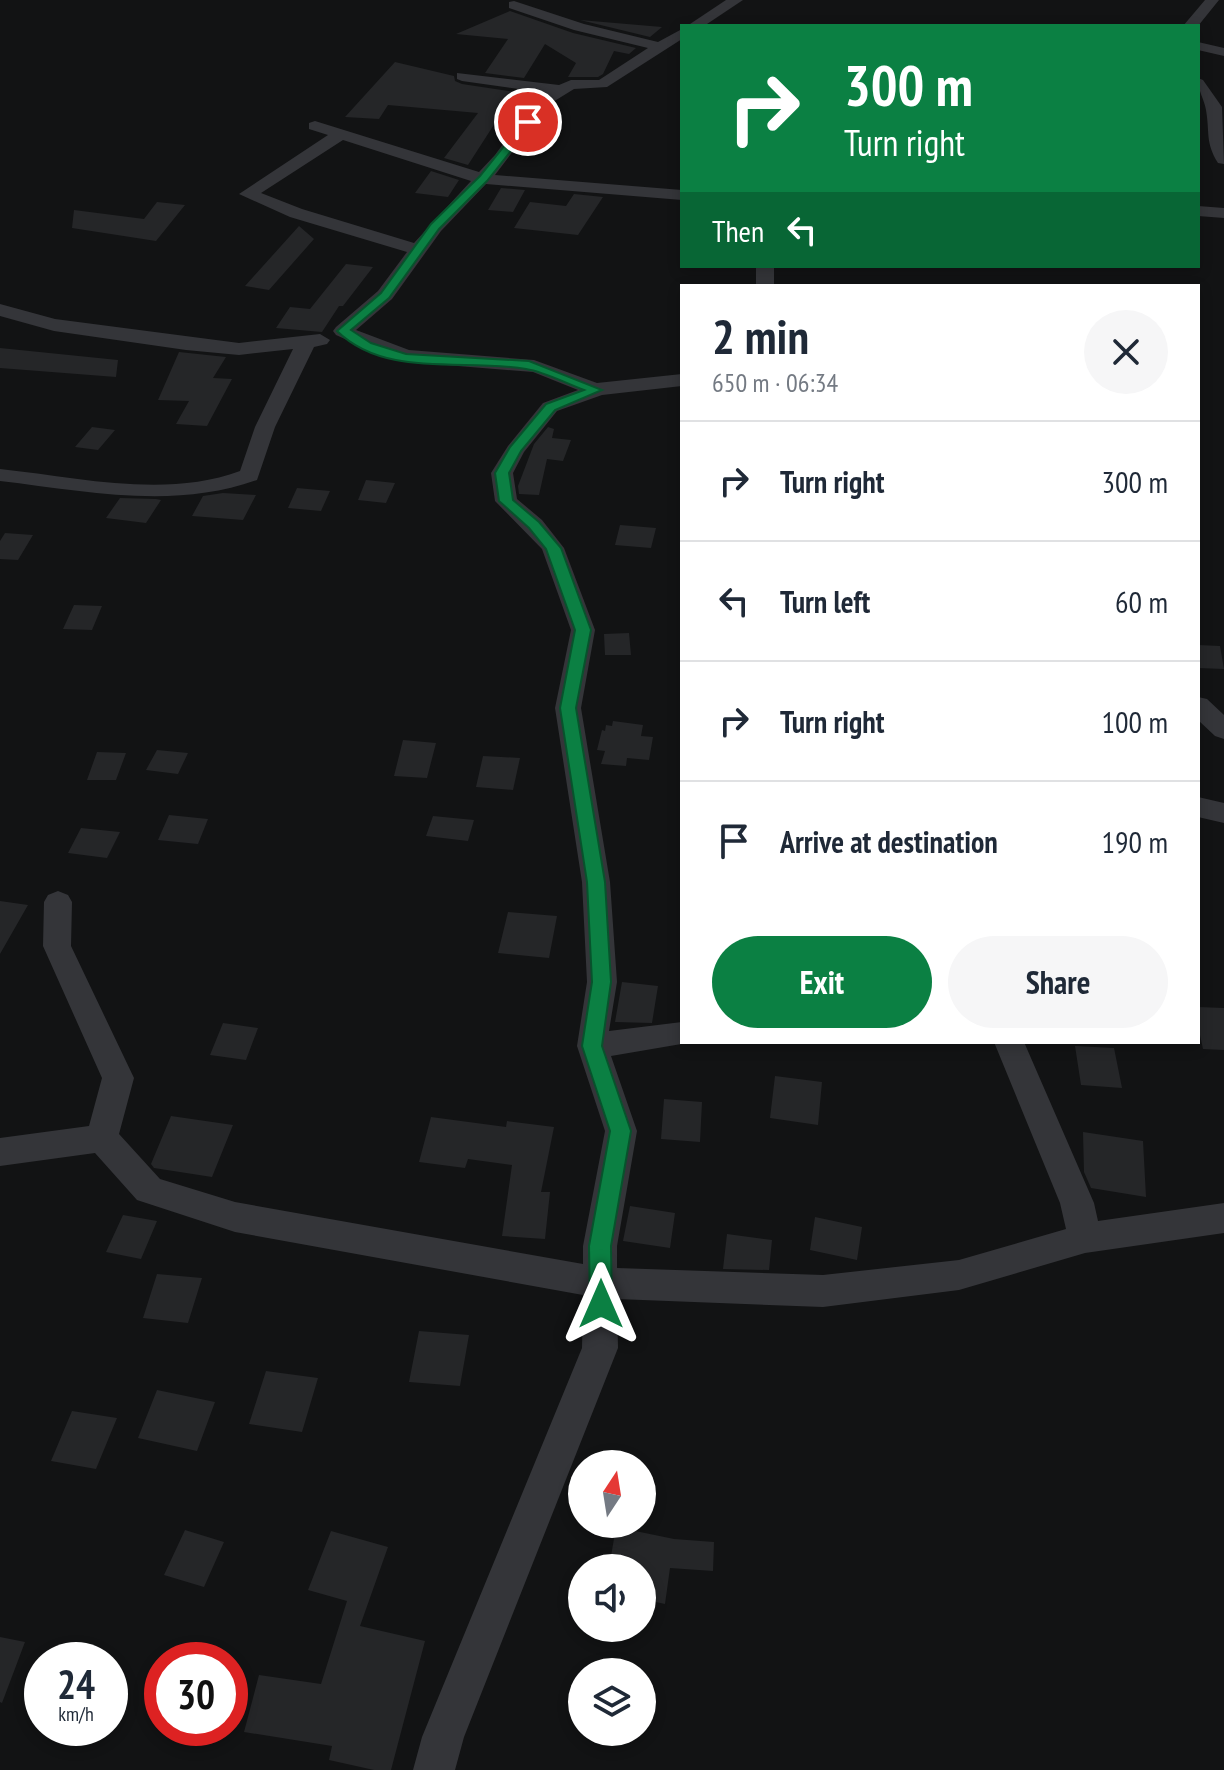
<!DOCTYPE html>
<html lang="en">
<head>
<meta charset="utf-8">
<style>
	body { margin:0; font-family:"PT Sans Narrow",sans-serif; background:#f6f6f7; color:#1f2937; height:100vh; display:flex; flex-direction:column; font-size:30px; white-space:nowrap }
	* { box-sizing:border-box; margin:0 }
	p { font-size:26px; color:#747a83 }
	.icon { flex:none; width:44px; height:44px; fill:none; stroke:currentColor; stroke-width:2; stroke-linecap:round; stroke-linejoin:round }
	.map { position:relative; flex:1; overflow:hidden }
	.side { position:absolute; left:680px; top:284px; width:520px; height:760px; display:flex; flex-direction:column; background:#fff; border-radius:0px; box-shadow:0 4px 12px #0003 }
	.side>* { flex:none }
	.guide { position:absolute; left:680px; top:24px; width:520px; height:244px; border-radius:0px; box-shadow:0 4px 12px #0003; background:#0b8043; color:#fff; overflow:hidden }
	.needle { width:52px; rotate:12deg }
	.buttons { position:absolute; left:568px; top:1450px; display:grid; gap:16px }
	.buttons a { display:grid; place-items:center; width:88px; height:88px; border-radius:50%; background:#fff; box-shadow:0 4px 12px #0003; font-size:40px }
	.speed { position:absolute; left:24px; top:1642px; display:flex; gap:16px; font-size:40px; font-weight:700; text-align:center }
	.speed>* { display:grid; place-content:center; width:104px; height:104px; border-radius:50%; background:#fff; box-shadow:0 4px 12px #0003; line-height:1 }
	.speed small { font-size:20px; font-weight:400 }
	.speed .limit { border:12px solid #d22; background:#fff; color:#111 }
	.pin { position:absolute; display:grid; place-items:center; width:68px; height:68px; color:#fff; margin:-34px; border:4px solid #fff; border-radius:50%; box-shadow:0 2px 8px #0007 }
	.me { position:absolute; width:88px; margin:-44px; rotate:0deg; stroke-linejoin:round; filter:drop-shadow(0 0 6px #0008) }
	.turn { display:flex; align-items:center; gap:28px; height:168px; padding:0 32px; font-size:36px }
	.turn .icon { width:104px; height:104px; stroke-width:2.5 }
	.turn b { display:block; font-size:56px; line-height:68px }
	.then { display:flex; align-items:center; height:76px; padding:0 32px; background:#0003; gap:16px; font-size:30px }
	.round { display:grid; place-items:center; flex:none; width:84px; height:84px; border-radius:42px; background:#f6f6f7 }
	.overview { display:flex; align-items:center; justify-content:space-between; height:136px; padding:0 32px }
	h1 { font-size:48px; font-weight:600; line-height:60px }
	.action { display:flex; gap:16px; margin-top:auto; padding:16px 32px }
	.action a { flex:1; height:92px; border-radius:48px; background:#0b8043; color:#fff; font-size:32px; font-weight:600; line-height:92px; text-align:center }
	.action a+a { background:#f6f6f7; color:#1f2937 }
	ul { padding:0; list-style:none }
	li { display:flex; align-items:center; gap:24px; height:120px; padding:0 32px; border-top:2px solid #e0e1e3 }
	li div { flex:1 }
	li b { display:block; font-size:30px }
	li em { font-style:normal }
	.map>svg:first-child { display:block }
	.building { fill:#252628 }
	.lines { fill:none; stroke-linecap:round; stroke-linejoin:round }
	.street { fill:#343539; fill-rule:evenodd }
	.route { fill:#0b8043; stroke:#07532c; stroke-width:2 }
</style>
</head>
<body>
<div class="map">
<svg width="1224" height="1770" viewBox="0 0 1224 1770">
	<rect width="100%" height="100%" fill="#121314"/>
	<path class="building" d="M 510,11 L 573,33 L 636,48 L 629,54 L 614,51 L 603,74 L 598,77 L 568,77 L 576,63 L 545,44 L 524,78 L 485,73 L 508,39 L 456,34 Z
		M 580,20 L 662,27 L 650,37 Z
		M 395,62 L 454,76 L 455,81 L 462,84 L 515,92 L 468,165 L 444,158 L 478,113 L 388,105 L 379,119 L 345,117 Z
		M 431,171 L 459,180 L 448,197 L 415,193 Z
		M 501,188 L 525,190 L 513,212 L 488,210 Z
		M 574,194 L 603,197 L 578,235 L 514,228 L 530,202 L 566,206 Z
		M 157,202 L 185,205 L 156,241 L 72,228 L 74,210 L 144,219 Z
		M 299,226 L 314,239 L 269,290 L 245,286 Z
		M 346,264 L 373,267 L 343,306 L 339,306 L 322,332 L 276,328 L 290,307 L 310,309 Z
		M 0,348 L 118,360 L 116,377 L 0,368 Z
		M 179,352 L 226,357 L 213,378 L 232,379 L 207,426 L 176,424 L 189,401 L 158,400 Z
		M 92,427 L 115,430 L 98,450 L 75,447 Z
		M 548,427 L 554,429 L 552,438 L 571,440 L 563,461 L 547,459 L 539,495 L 519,494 L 518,486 L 534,444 Z
		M 366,480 L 395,483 L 386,503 L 358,500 Z
		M 297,488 L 330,491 L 321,511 L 288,508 Z
		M 223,493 L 256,495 L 243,520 L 192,516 L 203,496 Z
		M 120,498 L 156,499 L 161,500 L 146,523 L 106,518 Z
		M 620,525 L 656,528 L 651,548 L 615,545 Z
		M 5,533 L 33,535 L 18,560 L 0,559 L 0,541 Z
		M 74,605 L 102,606 L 92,630 L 63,629 Z
		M 629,633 L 631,655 L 605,655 L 604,634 Z
		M 1198,645 L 1220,646 L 1224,669 L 1198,668 Z
		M 613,721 L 643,725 L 641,736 L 653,737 L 649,760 L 627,758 L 626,766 L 601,764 L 605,751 L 597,750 L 602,730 L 605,731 L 606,725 L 612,726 Z
		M 403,740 L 436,743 L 427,778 L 394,776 Z
		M 157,750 L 188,753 L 178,774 L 146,770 Z
		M 97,752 L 126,753 L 116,780 L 87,780 Z
		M 483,756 L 520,758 L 513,790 L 476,787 Z
		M 169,815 L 208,819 L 198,844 L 158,840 Z
		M 433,816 L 474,820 L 468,841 L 426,836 Z
		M 81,828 L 120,832 L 107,858 L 68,853 Z
		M 0,901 L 28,905 L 0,954 Z
		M 508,912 L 557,916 L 549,958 L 498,953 Z
		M 622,982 L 658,986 L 652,1023 L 615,1022 Z
		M 1198,1007 L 1224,1008 L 1224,1050 L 1203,1049 L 1198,1026 Z
		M 223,1023 L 258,1028 L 246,1060 L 210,1055 Z
		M 1075,1046 L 1114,1048 L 1122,1088 L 1081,1085 Z
		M 775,1076 L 822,1082 L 818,1125 L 770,1118 Z
		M 664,1099 L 702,1102 L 700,1142 L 661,1139 Z
		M 171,1116 L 233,1125 L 212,1177 L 154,1168 L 151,1164 Z
		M 431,1117 L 506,1127 L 507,1121 L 554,1127 L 541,1192 L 550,1192 L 545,1239 L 502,1236 L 512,1165 L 468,1159 L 465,1168 L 419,1162 Z
		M 1083,1132 L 1143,1141 L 1146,1197 L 1091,1188 L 1084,1172 Z
		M 630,1206 L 675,1213 L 670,1248 L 623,1241 Z
		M 123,1215 L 157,1221 L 141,1259 L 106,1252 Z
		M 815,1217 L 862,1227 L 857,1260 L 810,1250 Z
		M 727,1234 L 772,1240 L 769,1270 L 723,1269 Z
		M 157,1274 L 202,1278 L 188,1323 L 143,1318 Z
		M 419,1331 L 469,1335 L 460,1386 L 409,1382 Z
		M 266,1371 L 318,1378 L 302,1432 L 249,1424 Z
		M 157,1390 L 215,1402 L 197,1451 L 138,1438 Z
		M 72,1411 L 117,1418 L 96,1469 L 51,1461 Z
		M 616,1527 L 674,1539 L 714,1542 L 713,1571 L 670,1568 L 665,1604 L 642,1599 L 642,1568 L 609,1568 Z
		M 185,1530 L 224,1542 L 204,1587 L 164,1575 Z
		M 331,1531 L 388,1547 L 360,1626 L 425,1641 L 391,1770 L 374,1770 L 329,1760 L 332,1746 L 244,1732 L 259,1675 L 321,1684 L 347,1601 L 308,1590 Z
		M 0,1637 L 25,1642 L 2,1703 L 0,1702 Z"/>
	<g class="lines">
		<path class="street" d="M 726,0 L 743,0 L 704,26 L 687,26 Z
			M 1205,0 L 1219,0 L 1198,26 L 1183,26 Z
			M 514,1 L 584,24 L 658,42 L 682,29 L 682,39 L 607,87 L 574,89 L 548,105 L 495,175 L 682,190 L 682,200 L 486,184 L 441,231 L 392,299 L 356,330 L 409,350 L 534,360 L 597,383 L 682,374 L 682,386 L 602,395 L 557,411 L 524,452 L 513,473 L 517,499 L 542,520 L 564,548 L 595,630 L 581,708 L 610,882 L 617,982 L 609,1031 L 682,1022 L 682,1042 L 693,1042 L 611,1056 L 637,1131 L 617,1246 L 617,1268 L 823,1275 L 959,1260 L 1066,1229 L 1060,1203 L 994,1042 L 1024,1042 L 1094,1203 L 1098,1221 L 1224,1203 L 1224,1233 L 1085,1253 L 959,1290 L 823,1307 L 617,1299 L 618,1348 L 464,1737 L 455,1770 L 413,1770 L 422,1737 L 582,1348 L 583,1295 L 235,1232 L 137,1200 L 95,1153 L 0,1166 L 0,1138 L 89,1126 L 102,1078 L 43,946 L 44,902 L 48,895 L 58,891 L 68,895 L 72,902 L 71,946 L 134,1078 L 119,1134 L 160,1179 L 235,1202 L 583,1264 L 583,1246 L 605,1131 L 577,1046 L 587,982 L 582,882 L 555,708 L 571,630 L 542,549 L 495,501 L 491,473 L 508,446 L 543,403 L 578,390 L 533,372 L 409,362 L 381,355 L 336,335 L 333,331 L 336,327 L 378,291 L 407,252 L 290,217 L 239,194 L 328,135 L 309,129 L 309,123 L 315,121 L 479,172 L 495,155 L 536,99 L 547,93 L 462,81 L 457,79 L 457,73 L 559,85 L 571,80 L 599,80 L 648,48 L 574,30 L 509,8 L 509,2 ZM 343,140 L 471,181 L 414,243 L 302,209 L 261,193 Z
			M 1198,42 L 1224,48 L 1224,56 L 1198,50 Z
			M 1198,78 L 1203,80 L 1222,107 L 1224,164 L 1218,163 C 1205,142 1210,133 1206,110 C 1204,98 1198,92 1198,78 Z
			M 1198,206 L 1224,208 L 1224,218 L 1198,216 Z
			M 756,266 L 774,266 L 774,286 L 756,286 Z
			M 0,304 L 55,319 L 239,343 L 320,334 L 330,340 L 327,344 L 314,347 L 275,427 L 257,480 C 174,510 85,491 0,481 L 0,469 C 77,477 165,499 240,471 L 255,427 L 293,349 L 239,355 L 186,350 L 54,331 L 0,316 Z
			M 1198,697 L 1207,699 L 1224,715 L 1224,739 L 1215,736 L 1198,720 Z
			M 1198,797 L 1224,803 L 1224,823 L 1198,817 Z"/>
	</g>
	<path class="route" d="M 525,120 L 534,122 L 487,181 L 439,229 L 389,298 L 351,330 L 371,343 L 406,354 L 529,361 L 602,390 L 555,410 L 521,451 L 509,473 L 513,500 L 539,522 L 561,548 L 591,630 L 576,708 L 605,882 L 611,982 L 602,1046 L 631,1131 L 611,1246 L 612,1304 L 609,1312 L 601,1315 L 593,1312 L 590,1304 L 589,1246 L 610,1131 L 582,1046 L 592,982 L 587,882 L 560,708 L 575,630 L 546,549 L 529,528 L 499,501 L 495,473 L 510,447 L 546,404 L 584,390 C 565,383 545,372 526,369 C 465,358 386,379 337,331 L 381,293 L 431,224 L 480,176 Z"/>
</svg>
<div class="buttons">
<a><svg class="needle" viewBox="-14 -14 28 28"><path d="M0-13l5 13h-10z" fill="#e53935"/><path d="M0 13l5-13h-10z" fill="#747a83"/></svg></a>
<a><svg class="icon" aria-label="sound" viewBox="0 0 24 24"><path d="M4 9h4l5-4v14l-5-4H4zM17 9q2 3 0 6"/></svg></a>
<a><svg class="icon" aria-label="layers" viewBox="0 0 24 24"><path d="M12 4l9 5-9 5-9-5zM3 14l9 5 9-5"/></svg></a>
</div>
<div class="speed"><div>24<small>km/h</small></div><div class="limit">30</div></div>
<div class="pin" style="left:528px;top:122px;background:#d93025"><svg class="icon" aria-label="arrive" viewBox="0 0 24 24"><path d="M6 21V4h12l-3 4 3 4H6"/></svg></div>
<svg class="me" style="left:601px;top:1304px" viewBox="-20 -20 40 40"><path d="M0-17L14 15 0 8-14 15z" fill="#0b8043" stroke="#fff" stroke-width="4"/></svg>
<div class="guide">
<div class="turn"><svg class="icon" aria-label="right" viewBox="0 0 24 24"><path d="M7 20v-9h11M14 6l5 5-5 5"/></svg><div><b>300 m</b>Turn right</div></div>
<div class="then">Then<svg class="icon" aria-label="left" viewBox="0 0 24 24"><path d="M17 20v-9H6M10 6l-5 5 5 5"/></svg></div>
</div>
<section class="side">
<div class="overview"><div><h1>2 min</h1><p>650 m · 06:34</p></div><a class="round"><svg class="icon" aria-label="close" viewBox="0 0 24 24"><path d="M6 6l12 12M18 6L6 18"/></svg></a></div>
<ul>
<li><svg class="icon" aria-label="right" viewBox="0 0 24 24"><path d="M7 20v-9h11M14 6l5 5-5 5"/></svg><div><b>Turn right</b></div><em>300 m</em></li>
<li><svg class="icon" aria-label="left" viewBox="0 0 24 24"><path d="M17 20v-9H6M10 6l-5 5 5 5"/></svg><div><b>Turn left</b></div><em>60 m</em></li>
<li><svg class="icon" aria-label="right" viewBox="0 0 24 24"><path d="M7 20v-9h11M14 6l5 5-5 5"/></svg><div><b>Turn right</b></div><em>100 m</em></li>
<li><svg class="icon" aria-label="arrive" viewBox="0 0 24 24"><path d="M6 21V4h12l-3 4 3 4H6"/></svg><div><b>Arrive at destination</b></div><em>190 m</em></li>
</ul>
<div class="action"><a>Exit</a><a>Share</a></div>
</section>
</div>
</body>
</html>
